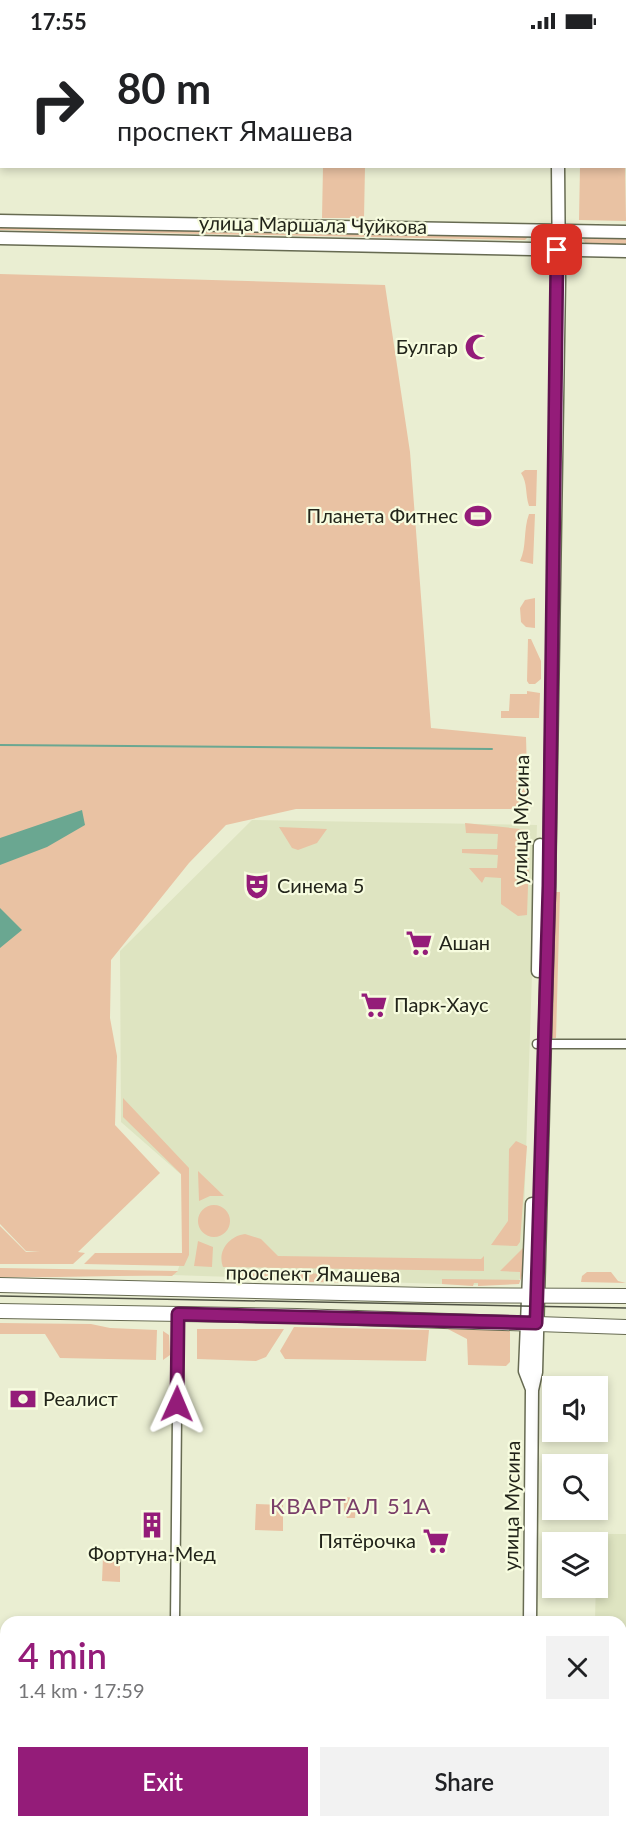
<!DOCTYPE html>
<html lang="en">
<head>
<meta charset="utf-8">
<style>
	body { margin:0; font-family:Lato,sans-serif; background:#f2f2f2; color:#202124; height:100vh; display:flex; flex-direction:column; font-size:22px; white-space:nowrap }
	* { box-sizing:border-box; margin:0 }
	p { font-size:20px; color:#757577 }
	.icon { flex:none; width:33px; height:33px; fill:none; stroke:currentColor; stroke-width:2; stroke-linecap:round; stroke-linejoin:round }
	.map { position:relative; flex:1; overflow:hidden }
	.panel { position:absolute; left:0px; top:1574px; width:627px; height:212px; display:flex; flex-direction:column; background:#fff; border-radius:18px 18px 0 0; box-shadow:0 3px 9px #0003 }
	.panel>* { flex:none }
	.banner { position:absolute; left:0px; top:0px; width:627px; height:126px; box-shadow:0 3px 9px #0003; background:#fff; color:#202124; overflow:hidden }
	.tools { position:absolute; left:542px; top:1334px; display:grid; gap:12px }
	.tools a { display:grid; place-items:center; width:66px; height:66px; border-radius:0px; background:#fff; box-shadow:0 3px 9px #0003; font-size:30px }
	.pin { position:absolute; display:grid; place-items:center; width:51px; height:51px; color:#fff; margin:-26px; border-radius:12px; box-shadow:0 3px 9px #0006 }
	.me { position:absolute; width:66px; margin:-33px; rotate:1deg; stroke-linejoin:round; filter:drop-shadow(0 0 4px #0008) }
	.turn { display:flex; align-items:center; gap:21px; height:126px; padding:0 18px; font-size:27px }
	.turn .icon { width:78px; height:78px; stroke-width:2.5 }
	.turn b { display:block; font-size:42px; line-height:51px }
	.round { display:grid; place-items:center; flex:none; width:63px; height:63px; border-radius:0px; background:#f2f2f2 }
	.headline { display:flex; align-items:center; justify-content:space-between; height:102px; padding:0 18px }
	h1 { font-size:36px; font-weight:600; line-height:45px; color:#941c79 }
	.primary-button { display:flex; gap:12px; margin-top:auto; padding:12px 18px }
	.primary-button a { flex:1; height:69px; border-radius:0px; background:#941c79; color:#fff; font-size:24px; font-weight:600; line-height:69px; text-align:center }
	.primary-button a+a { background:#f2f2f2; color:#202124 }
	.status { display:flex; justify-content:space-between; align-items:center; height:42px; padding:0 30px; background:#fff; direction:ltr }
	.status svg { height:16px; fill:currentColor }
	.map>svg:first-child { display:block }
	.built { fill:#dee4c1 }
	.green { fill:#e9c2a3 }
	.water { fill:#6aa791 }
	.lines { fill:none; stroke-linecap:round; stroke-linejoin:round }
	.stream { stroke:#6aa791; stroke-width:2 }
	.street-casing { stroke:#676b52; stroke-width:11 }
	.secondary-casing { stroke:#676b52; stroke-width:15 }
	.primary-casing { stroke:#676b52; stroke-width:16 }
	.street { stroke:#fff; stroke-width:8 }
	.secondary { stroke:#fff; stroke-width:12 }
	.primary { stroke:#fff; stroke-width:14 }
	.tram { stroke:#4f5244; stroke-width:1.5 }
	.route-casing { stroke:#60124f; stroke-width:15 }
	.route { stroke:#941c79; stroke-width:10 }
	.labels { text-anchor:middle; stroke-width:4.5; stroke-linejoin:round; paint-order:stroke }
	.street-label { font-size:20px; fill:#22241a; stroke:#f7fcdf }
	.poi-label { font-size:20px; fill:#22241a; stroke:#f7fcdf; text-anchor:start }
	.quarter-label { font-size:22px; letter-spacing:1.5px; fill:#7a3e69; stroke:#f7fcdf }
</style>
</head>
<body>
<div class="status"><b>17:55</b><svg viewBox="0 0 49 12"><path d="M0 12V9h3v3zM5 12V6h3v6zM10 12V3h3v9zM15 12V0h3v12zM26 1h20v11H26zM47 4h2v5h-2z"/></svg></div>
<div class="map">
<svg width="626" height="1784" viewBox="0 0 626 1784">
	<rect width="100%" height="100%" fill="#eaeed2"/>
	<path class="built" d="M 0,0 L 80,0 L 80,1 L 2,2 L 1,60 Z
		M 252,778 L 537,783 L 522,1231 L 518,1241 L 472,1243 L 172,1233 L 177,1230 L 184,1212 L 185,1136 L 121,1080 L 120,909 Z
		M 597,1492 L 626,1492 L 626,1606 L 621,1606 L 621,1580 L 595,1579 Z
		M 0,1744 L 6,1744 L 6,1779 L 42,1779 L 42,1784 L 0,1784 Z
		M 202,1779 L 509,1779 L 509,1784 L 202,1784 Z"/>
	<path class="green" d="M 323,125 L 365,125 L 364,176 L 322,176 Z
		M 580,125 L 625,125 L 626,179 L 579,178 Z
		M 0,184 L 527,194 L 528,195 L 525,198 L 0,188 Z
		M 586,195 L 626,195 L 626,202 L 586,202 L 583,198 Z
		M 0,232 L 385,243 L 410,410 L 431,686 L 526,695 L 528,767 L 296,767 L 226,783 L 189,821 L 111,918 L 110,976 L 117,1014 L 115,1083 L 160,1131 L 78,1210 L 85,1211 L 73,1222 L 0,1222 L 0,1184 L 26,1210 L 40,1210 L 26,1209 L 0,1182 Z
		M 525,428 L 537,428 L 536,464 L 529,464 C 525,452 528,442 521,431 Z
		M 529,472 L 535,472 L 533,522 L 520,519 C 527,505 523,488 529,472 Z
		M 535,556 L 535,586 L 526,585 L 521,580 L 520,566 L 525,558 Z
		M 528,597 L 531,597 L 541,619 L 541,637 L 535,642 L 529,642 L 527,639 Z
		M 527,649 L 540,651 L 539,676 L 501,676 L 501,669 L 509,669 L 510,652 L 527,652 Z
		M 465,781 L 530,788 L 527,873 L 518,874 L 501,862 L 501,836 L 485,835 L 482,841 L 469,826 L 497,826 L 498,813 L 462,811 L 462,807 L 497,807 L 498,792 L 466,791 Z
		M 279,785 L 327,787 L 317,801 L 298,808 L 292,806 Z
		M 553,850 L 560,850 L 556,996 L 549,996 Z
		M 123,1056 L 189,1126 L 189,1213 L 184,1224 L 84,1222 L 95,1211 L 182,1211 L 181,1132 L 123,1075 Z
		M 516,1099 L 527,1104 L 520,1200 L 517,1204 L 491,1203 L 508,1179 L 509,1107 Z
		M 198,1129 L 224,1154 L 210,1154 L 199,1159 Z
		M198 1179a16 16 0 1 1 32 0a16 16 0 1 1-32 0Z
		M 245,1192 L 261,1197 L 278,1214 L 481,1217 L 484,1214 L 484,1229 L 223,1225 C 217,1209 229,1194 245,1192 Z
		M 198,1199 L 213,1205 L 212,1225 L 194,1224 Z
		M 524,1205 L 523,1231 L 519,1242 L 478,1244 L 478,1241 L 474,1241 L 473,1244 L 442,1242 L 442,1237 L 520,1238 L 520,1230 L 500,1229 Z
		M 0,1226 L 178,1229 L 172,1234 C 114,1233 58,1236 0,1235 Z
		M 227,1230 L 401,1233 L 401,1241 L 304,1240 L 231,1235 Z
		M 587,1230 L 611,1230 L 618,1239 L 626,1241 L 581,1240 L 582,1234 Z
		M 0,1281 L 91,1282 L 110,1286 L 157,1288 L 156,1318 L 60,1316 L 45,1292 L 0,1292 Z
		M 294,1285 L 429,1288 L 426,1319 L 285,1317 L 280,1309 Z
		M 444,1285 L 510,1287 L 510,1320 L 506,1324 L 468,1323 L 467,1297 Z
		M 197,1287 L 284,1287 L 266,1315 L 256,1319 L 197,1317 Z
		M 163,1289 L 169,1293 L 170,1313 L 163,1318 Z
		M 344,1455 L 356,1456 L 355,1476 L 347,1476 L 344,1469 Z
		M 256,1462 L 283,1463 L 283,1489 L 255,1488 Z
		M 103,1515 L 120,1516 L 120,1540 L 102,1539 Z
		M 81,1779 L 115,1779 L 115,1784 L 81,1783 Z
		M 330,1779 L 360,1779 L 360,1784 L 330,1784 Z"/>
	<path class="water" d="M 82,768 L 85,783 L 47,805 L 0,823 L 0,796 Z
		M 0,866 L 22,888 L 0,906 Z"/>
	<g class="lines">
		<path class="stream" d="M 0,703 L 492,707"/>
		<g class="street-casing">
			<path id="street" d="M 537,1002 L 626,1002
				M 175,1580 L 178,1272
				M 0,1674 L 6,1674
				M 621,1686 L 626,1686
				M 172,1784 L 172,1779"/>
		</g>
		<g class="secondary-casing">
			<path id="secondary" d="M 559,2 L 559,0
				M 0,179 L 626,190
				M 0,196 L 626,209
				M 538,929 L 540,803
				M 532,1347 L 525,1329 L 532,1162
				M 530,1580 L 532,1348 L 536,1330 L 549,844 L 559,239 L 558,124
				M 526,1784 L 526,1779"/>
		</g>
		<g class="primary-casing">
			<path id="primary" d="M 0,1243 L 428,1253 L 626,1254
				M 0,1269 L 297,1274 L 626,1285"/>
		</g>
		<use href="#street" class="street"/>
		<use href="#secondary" class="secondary"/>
		<use href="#primary" class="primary"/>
		<path class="tram" d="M 0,1254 L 626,1266"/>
	</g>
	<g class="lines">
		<g class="route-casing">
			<path id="route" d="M 177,1362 L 178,1272 L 536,1281 L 549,844 L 557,208"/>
		</g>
		<use href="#route" class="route"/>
	</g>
	<defs>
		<g id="mosque-bare" transform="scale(2.07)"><path d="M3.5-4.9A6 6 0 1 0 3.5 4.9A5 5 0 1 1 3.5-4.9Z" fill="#941c79" stroke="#f7fcdf" stroke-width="2.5" paint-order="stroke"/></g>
		<g id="stadium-bare" transform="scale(2.07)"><path d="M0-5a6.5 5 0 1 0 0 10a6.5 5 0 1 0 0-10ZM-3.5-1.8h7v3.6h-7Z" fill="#941c79" stroke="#f7fcdf" stroke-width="2.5" paint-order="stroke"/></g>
		<g id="theatre-bare" transform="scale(2.07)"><path d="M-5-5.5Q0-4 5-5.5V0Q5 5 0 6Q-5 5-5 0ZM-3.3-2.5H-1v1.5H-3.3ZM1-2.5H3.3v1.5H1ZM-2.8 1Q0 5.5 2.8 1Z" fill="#941c79" stroke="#f7fcdf" stroke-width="2.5" paint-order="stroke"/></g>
		<g id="supermarket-bare" transform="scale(2.07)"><path d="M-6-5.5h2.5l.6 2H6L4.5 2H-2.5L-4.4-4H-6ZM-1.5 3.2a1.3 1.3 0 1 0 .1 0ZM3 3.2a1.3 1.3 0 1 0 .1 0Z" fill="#941c79" stroke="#f7fcdf" stroke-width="2.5" paint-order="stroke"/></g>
		<g id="bank-bare" transform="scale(2.07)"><path d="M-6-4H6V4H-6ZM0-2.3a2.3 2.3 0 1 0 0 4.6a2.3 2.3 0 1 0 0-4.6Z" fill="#941c79" stroke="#f7fcdf" stroke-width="2.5" paint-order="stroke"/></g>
		<g id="building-bare" transform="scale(2.07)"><path d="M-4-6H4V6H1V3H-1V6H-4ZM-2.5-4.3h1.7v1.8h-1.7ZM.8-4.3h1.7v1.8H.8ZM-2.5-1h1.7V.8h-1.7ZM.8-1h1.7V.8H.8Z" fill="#941c79" stroke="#f7fcdf" stroke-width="2.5" paint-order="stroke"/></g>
	</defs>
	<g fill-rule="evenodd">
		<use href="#mosque-bare" x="478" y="305"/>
		<use href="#stadium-bare" x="478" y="474"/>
		<use href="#theatre-bare" x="257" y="844"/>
		<use href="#supermarket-bare" x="419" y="901"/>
		<use href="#supermarket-bare" x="374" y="963"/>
		<use href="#bank-bare" x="23" y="1357"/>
		<use href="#building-bare" x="152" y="1483"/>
		<use href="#supermarket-bare" x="436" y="1499"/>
	</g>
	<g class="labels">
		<g class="street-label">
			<text transform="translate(313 183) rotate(1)" y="7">улица Маршала Чуйкова</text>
			<text transform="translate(521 778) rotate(-89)" y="7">улица Мусина</text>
			<text transform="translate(313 1232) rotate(1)" y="7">проспект Ямашева</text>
			<text transform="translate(512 1464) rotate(-89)" y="7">улица Мусина</text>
		</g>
		<g class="poi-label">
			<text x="458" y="312" text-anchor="end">Булгар</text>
			<text x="458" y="481" text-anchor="end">Планета Фитнес</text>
			<text x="277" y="851">Синема 5</text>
			<text x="439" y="908">Ашан</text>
			<text x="394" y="970">Парк-Хаус</text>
			<text x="43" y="1364">Реалист</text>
			<text x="416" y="1506" text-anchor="end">Пятёрочка</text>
			<text x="152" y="1519" text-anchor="middle">Фортуна-Мед</text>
		</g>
		<g class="quarter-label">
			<text x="351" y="1472">КВАРТАЛ 51А</text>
		</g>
	</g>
</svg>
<div class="tools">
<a><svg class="icon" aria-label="sound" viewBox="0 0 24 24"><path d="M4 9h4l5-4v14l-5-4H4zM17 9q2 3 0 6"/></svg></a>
<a><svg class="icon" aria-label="search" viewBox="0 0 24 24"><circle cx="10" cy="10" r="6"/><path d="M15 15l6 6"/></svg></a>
<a><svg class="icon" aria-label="layers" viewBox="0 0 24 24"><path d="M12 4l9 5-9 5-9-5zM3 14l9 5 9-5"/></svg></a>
</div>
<div class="pin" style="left:557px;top:208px;background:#d93025"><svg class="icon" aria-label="arrive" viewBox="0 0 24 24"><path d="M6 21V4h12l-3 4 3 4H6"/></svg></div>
<svg class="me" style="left:177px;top:1362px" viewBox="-20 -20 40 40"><path d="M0-17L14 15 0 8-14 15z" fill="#941c79" stroke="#fff" stroke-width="4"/></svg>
<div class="banner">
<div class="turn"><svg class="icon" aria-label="right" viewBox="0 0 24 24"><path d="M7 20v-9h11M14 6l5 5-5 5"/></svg><div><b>80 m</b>проспект Ямашева</div></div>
</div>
<section class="panel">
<div class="headline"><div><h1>4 min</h1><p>1.4 km · 17:59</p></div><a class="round"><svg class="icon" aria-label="close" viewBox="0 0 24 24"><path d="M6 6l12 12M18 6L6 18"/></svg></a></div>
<div class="primary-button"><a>Exit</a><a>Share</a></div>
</section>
</div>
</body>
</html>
